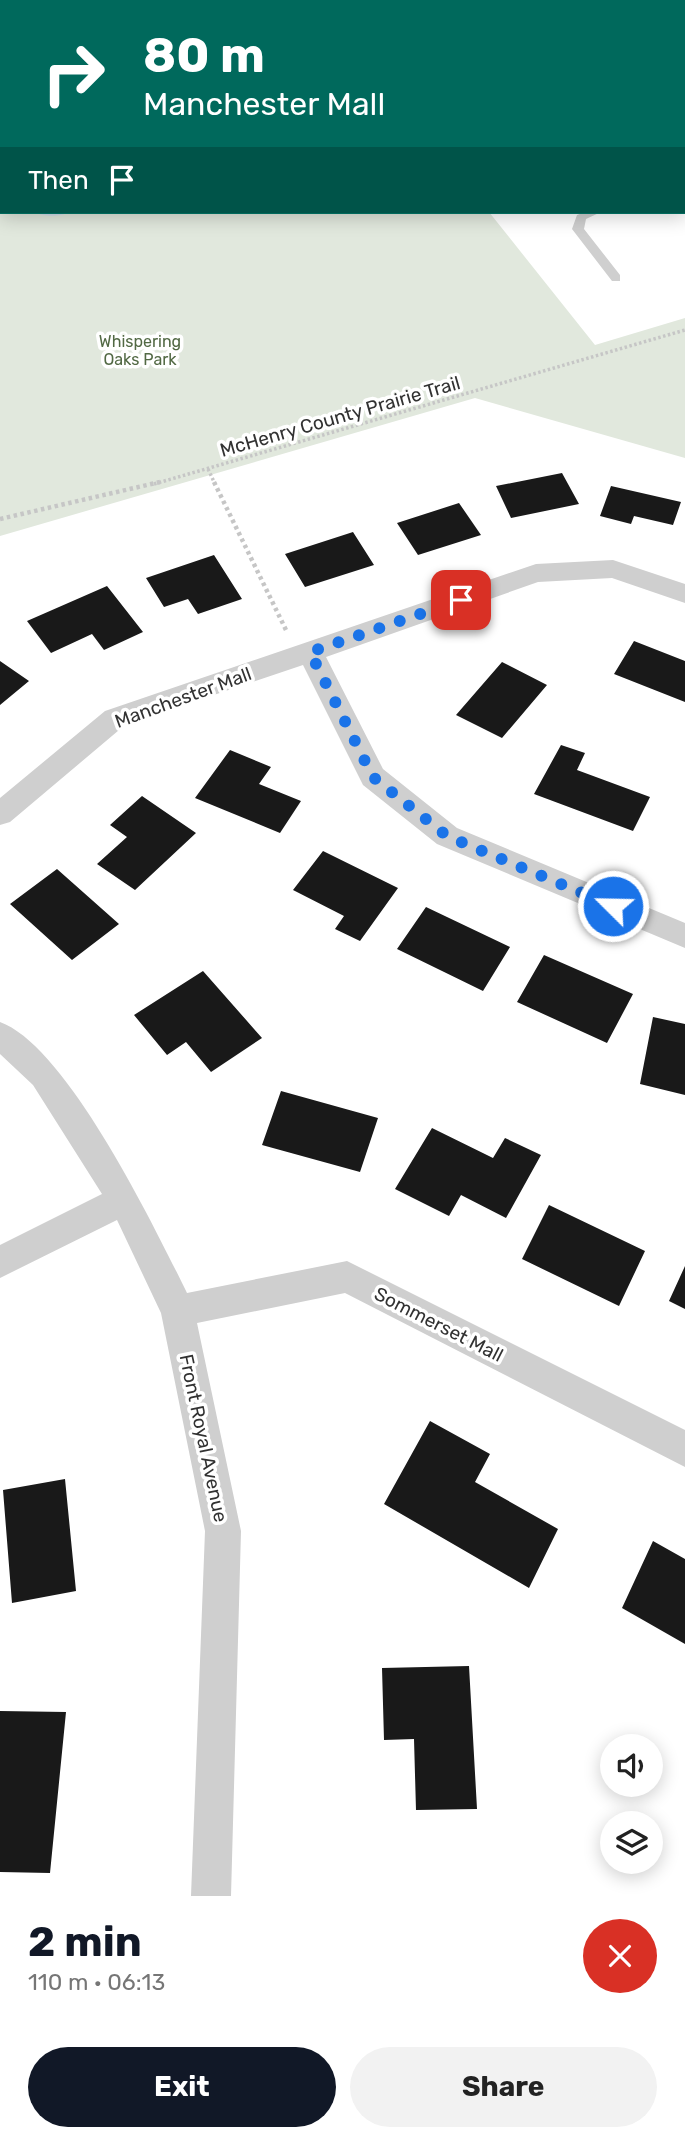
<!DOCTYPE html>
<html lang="en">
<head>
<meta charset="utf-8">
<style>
	body { margin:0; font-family:Rubik,sans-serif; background:#f2f2f2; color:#222; height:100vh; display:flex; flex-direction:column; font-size:26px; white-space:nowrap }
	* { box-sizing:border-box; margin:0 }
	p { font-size:23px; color:#767676 }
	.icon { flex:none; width:38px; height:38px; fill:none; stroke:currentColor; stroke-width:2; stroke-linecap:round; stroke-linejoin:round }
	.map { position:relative; height:1896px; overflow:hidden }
	.sheet { display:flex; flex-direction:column; background:#fff; flex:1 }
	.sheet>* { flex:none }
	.guide { position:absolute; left:0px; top:0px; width:686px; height:214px; box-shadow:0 4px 18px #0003; background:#00695c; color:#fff; overflow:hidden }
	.tools { position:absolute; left:600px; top:1734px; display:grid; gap:14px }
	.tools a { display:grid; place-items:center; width:63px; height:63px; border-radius:50%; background:#fff; box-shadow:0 4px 18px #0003; font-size:35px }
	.pin { position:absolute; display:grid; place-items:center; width:60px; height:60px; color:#fff; margin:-30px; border-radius:14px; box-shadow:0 4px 10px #0006 }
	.me { position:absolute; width:77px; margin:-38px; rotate:293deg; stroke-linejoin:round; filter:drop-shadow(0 0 5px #0008) }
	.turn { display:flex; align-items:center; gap:24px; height:147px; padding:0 28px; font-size:32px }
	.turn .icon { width:91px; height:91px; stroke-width:2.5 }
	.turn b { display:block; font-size:49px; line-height:60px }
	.then { display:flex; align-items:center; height:66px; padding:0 28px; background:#0003; gap:14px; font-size:26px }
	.round { display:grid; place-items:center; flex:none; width:74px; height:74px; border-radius:37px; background:#f2f2f2 }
	.overview { display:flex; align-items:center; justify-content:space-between; height:119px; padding:0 28px }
	h1 { font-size:42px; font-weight:700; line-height:52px; color:#111827 }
	.cta { display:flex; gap:14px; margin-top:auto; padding:14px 28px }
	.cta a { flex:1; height:80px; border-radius:42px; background:#111827; color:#fff; font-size:28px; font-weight:700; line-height:80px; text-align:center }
	.cta a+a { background:#f2f2f2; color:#222 }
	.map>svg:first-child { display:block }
	.green { fill:#e1e8dd }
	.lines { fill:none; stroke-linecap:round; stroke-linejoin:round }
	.stream { fill:#d2deea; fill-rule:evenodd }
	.building { fill:#191919 }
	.path-far1 { stroke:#c6c6c6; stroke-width:3.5; stroke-dasharray:2.5 2.5; stroke-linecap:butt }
	.path { stroke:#c6c6c6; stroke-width:4.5; stroke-dasharray:3.5 3.5; stroke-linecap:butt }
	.lane { fill:#cfcfcf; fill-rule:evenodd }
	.street { fill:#cfcfcf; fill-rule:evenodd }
	.route { stroke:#1a73e8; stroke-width:12; stroke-dasharray:0 21.6 }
	.labels { text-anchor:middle; stroke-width:7; stroke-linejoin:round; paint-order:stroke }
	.far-park-label { font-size:16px; fill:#526944; stroke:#fff }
	.street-label { font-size:19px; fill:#323232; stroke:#fff }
</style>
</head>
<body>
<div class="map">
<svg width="685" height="1896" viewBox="0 0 685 1896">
	<rect width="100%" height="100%" fill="#fff"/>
	<path class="green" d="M 0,128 L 2,212 L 489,212 L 595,345 L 685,318 L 685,458 L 475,398 L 0,536 Z"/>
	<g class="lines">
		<path class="stream" d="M 684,78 L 685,78 L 685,82 L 684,82 Z
			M 0,163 L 2,164 L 2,170 L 0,169 Z
			M 35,212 L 69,212 C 62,217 42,217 35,212 Z"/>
	</g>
	<path class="building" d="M 562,473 L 579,504 L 511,518 L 496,486 Z
		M 611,486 L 681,502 L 673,525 L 634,516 L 631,524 L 600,516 Z
		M 459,503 L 481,535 L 418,555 L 397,523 Z
		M 353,532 L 374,565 L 305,587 L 285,554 Z
		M 214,555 L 242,599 L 198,614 L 188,599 L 164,607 L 146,578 Z
		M 107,586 L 143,632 L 104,650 L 92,634 L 51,653 L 27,621 Z
		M 634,641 L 685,661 L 685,702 L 614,674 Z
		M 0,661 L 29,681 L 0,705 Z
		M 502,662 L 547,685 L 502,738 L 456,715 Z
		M 561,745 L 585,753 L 577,770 L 650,797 L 633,831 L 534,794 Z
		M 230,750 L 271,767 L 259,784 L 301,801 L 280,833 L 195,798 Z
		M 142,796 L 196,833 L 135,890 L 97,864 L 127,837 L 110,825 Z
		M 323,851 L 398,888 L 360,941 L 335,929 L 344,916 L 293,890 Z
		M 57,869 L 119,924 L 72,960 L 10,904 Z
		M 426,907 L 510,947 L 483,991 L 397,949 Z
		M 544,955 L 633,994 L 607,1043 L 517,1002 Z
		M 203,971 L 262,1038 L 211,1072 L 186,1042 L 167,1055 L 134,1015 Z
		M 653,1017 L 685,1024 L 685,1095 L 640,1084 Z
		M 281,1091 L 378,1118 L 360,1172 L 262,1145 Z
		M 432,1128 L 493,1158 L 505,1138 L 541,1155 L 506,1218 L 461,1195 L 449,1216 L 395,1189 Z
		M 549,1205 L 645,1251 L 619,1306 L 522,1259 Z
		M 685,1266 L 685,1309 L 669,1301 Z
		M 430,1421 L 490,1454 L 475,1482 L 558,1529 L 529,1588 L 384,1504 Z
		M 65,1479 L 76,1591 L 12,1603 L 3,1490 Z
		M 653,1541 L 685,1559 L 685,1644 L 622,1608 Z
		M 469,1666 L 477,1809 L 416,1810 L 414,1739 L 384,1740 L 382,1668 Z
		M 0,1711 L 66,1712 L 50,1873 L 0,1872 Z"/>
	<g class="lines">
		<path class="path-far1" d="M 208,469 L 215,484
			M 154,484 L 685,330"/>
		<path class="path" d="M 214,482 L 286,630
			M 0,519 L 160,482"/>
		<path class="lane" d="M 601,0 L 617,0 L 600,2 Z
			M 684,47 L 685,47 L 685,53 L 684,53 Z
			M 0,69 L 2,69 L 2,76 L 0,76 Z
			M 685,125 L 685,132 L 684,132 L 684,125 Z
			M 684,178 L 685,178 L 685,184 L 684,184 Z
			M 585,212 L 601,212 L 586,219 L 584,229 L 620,275 L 620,281 L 612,281 L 572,229 L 577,215 Z"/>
		<path class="street" d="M 613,560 L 685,584 L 685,603 L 612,578 L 538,582 L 326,657 L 383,769 L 457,828 L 685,923 L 685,948 L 437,844 L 363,785 L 303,665 L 125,725 L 10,822 L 0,825 L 0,798 L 105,711 L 536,564 Z
			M 0,1022 C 67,1046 155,1228 187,1293 L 347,1261 L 685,1430 L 685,1467 L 345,1293 L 197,1323 L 241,1531 L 231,1896 L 191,1896 L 205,1531 L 161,1313 L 117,1220 L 0,1278 L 0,1245 L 102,1194 L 33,1085 L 0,1054 Z"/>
	</g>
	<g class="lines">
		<path class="route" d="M 461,600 L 310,652 L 373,777 L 447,836 L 613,906"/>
	</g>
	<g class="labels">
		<g class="far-park-label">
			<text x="140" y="347">Whispering<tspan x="140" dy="18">Oaks Park</tspan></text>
		</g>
		<g class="street-label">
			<text transform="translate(340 416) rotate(-16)" y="7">McHenry County Prairie Trail</text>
			<text transform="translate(183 697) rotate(-20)" y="7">Manchester Mall</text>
			<text transform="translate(439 1324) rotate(27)" y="7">Sommerset Mall</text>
			<text transform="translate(204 1438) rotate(78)" y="7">Front Royal Avenue</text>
		</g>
	</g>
</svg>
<div class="tools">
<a><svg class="icon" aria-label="sound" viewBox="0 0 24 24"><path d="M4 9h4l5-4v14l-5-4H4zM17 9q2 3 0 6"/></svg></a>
<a><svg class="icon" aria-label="layers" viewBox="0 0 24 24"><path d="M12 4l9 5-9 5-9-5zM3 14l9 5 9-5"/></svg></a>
</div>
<div class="pin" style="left:461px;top:600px;background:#d93025"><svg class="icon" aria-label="arrive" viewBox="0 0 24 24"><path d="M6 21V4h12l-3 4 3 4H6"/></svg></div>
<svg class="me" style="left:613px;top:906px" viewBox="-20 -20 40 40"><circle r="17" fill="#1a73e8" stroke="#fff" stroke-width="3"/><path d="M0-11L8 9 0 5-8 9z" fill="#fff"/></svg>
<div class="guide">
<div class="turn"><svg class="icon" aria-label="right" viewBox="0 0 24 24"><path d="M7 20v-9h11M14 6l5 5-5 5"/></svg><div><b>80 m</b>Manchester Mall</div></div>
<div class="then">Then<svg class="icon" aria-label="arrive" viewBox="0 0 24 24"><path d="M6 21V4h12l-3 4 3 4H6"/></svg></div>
</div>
</div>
<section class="sheet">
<div class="overview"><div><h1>2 min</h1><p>110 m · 06:13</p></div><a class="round" style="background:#d93025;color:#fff"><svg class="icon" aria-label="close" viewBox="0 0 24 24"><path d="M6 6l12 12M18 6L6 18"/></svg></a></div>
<div class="cta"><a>Exit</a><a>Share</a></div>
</section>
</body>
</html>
